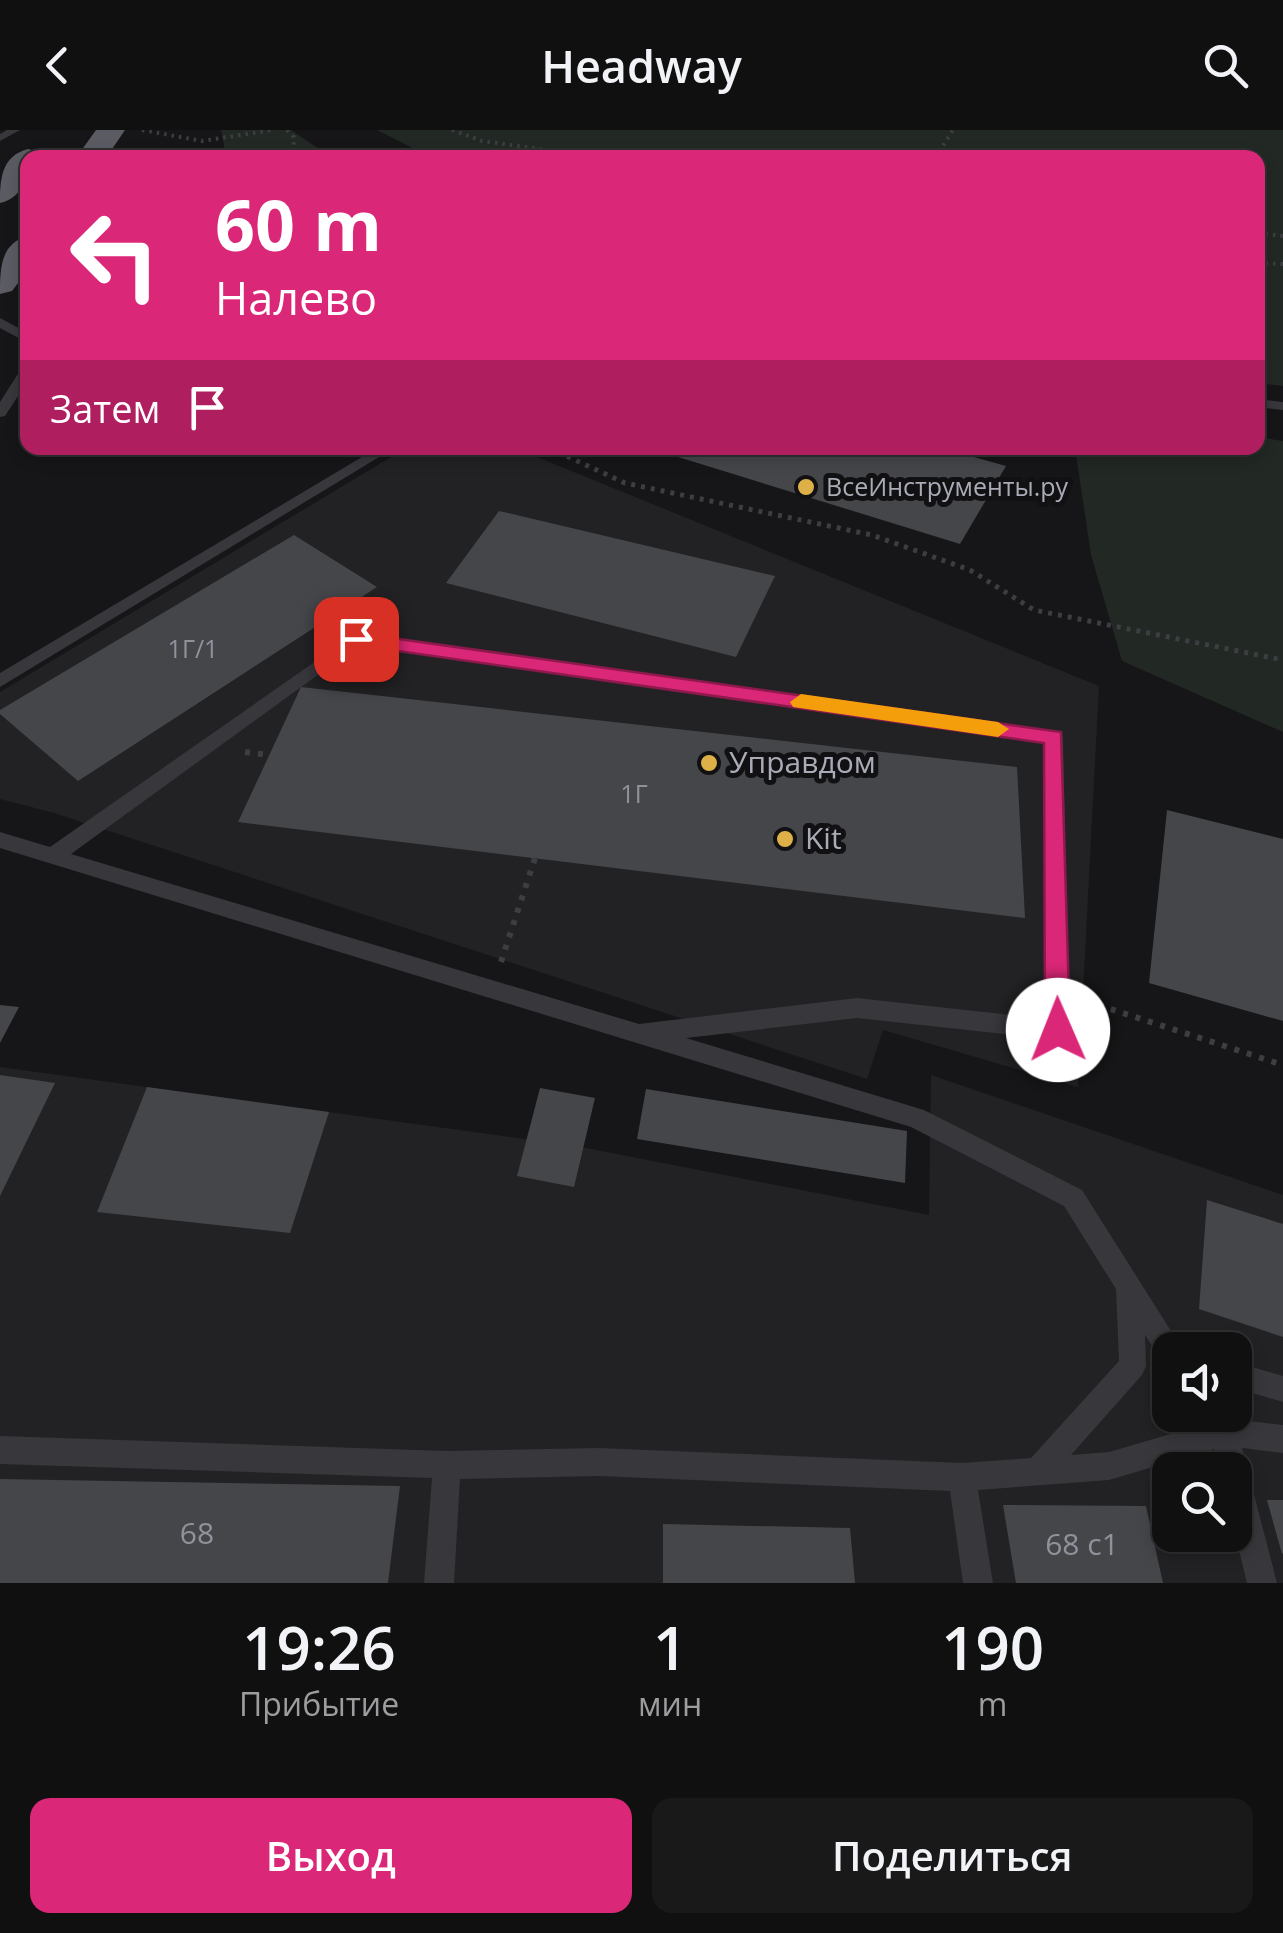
<!DOCTYPE html>
<html lang="ru">
<head>
<meta charset="utf-8">
<style>
	body { margin:0; font-family:"Open Sans",sans-serif; background:#19191a; color:#f1f3f6; height:100vh; display:flex; flex-direction:column; font-size:38px; white-space:nowrap }
	* { box-sizing:border-box; margin:0 }
	p { font-size:32px; color:#9c9d9f }
	.icon { flex:none; width:55px; height:55px; fill:none; stroke:currentColor; stroke-width:2; stroke-linecap:round; stroke-linejoin:round }
	.map { position:relative; height:1453px; overflow:hidden }
	.side { display:flex; flex-direction:column; background:#101011; flex:1 }
	.side>* { flex:none }
	.hud { position:absolute; left:20px; top:20px; width:1245px; height:305px; border-radius:20px; box-shadow:0 5px 15px #0003,0 0 0 2px #303031; background:#db2777; color:#fff; overflow:hidden }
	.fabs { position:absolute; left:1152px; top:1202px; display:grid; gap:20px }
	.fabs a { display:grid; place-items:center; width:100px; height:100px; border-radius:20px; background:#101011; box-shadow:0 5px 15px #0003,0 0 0 2px #303031; font-size:50px }
	.pin { position:absolute; display:grid; place-items:center; width:85px; height:85px; color:#fff; margin:-42px; border-radius:20px; box-shadow:0 5px 15px #0006 }
	.me { position:absolute; width:110px; margin:-55px; rotate:359deg; stroke-linejoin:round; filter:drop-shadow(0 0 8px #0008) }
	.turn { display:flex; align-items:center; gap:35px; height:210px; padding:0 30px; font-size:45px }
	.turn .icon { width:130px; height:130px; stroke-width:2.5 }
	.turn b { display:block; font-size:70px; line-height:85px }
	.then { display:flex; align-items:center; height:95px; padding:0 30px; background:#0003; gap:20px; font-size:38px }
	.eta { display:flex; justify-content:space-evenly; align-items:center; height:170px; text-align:center }
	.eta b { font-size:60px; font-weight:600; line-height:70px }
	.primary-button { display:flex; gap:20px; margin-top:auto; padding:20px 30px }
	.primary-button a { flex:1; height:115px; border-radius:20px; background:#db2777; color:#fff; font-size:40px; font-weight:600; line-height:115px; text-align:center }
	.primary-button a+a { background:#19191a; color:#f1f3f6 }
	header { display:flex; justify-content:space-between; align-items:center; height:130px; padding:0 30px; background:#101011; font-size:45px; font-weight:600 }
	.map>svg:first-child { display:block }
	.built { fill:#222224; fill-rule:evenodd }
	.green { fill:#222823 }
	.building { fill:#45464a }
	.lines { fill:none; stroke-linecap:round; stroke-linejoin:round }
	.path-far2 { stroke:#3d3e42; stroke-width:4; stroke-dasharray:2.5 5; stroke-linecap:butt }
	.path-far1 { stroke:#3d3e42; stroke-width:5; stroke-dasharray:4 6; stroke-linecap:butt }
	.path { stroke:#3d3e42; stroke-width:6; stroke-dasharray:5 8; stroke-linecap:butt }
	.service { fill:#37373c; fill-rule:evenodd }
	.trunk { fill:#5b5c63; fill-rule:evenodd }
	.route { fill:#db2777; stroke:#8e194d; stroke-width:2.5 }
	.slow { fill:#f59e0b }
	.poi-dot { fill:#ddb147; stroke:#111012; stroke-width:4 }
	.labels { text-anchor:middle; stroke-width:10; stroke-linejoin:round; paint-order:stroke }
	.far-poi-label { font-size:25px; fill:#a9acb6; stroke:#111012; text-anchor:start }
	.number-label { font-size:25px; fill:#90929b }
	.poi-label { font-size:30px; fill:#a9acb6; stroke:#111012; text-anchor:start }
	.near-number-label { font-size:30px; fill:#90929b }
</style>
</head>
<body>
<header><svg class="icon" aria-label="back" viewBox="0 0 24 24"><path d="M15 5l-7 7 7 7"/></svg>Headway<svg class="icon" aria-label="search" viewBox="0 0 24 24"><circle cx="10" cy="10" r="6"/><path d="M15 15l6 6"/></svg></header>
<div class="map">
<svg width="1283" height="1453" viewBox="0 0 1283 1453">
	<rect width="100%" height="100%" fill="#161517"/>
	<path class="built" d="M 406,318 L 515,318 L 1099,556 L 1078,957 L 883,900 L 867,949 L 54,683 L 0,669 L 0,562 Z
		M 0,937 L 576,1016 L 929,1085 L 931,945 L 1283,1065 L 1283,1453 L 0,1453 ZM 1170,1220 L 1235,1220 L 1235,1285 L 1170,1285 ZM 1170,1340 L 1235,1340 L 1235,1405 L 1170,1405 Z"/>
	<path class="green" d="M 221,0 L 291,0 L 331,27 L 223,27 L 226,26 Z
		M 377,0 L 1283,0 L 1283,256 L 1258,253 L 1258,28 L 432,28 Z
		M 1258,307 L 1283,311 L 1283,602 L 1122,531 L 1091,425 L 1075,318 L 1258,318 Z"/>
	<path class="building" d="M 649,318 L 942,318 L 1006,336 L 960,414 Z
		M 499,381 L 775,446 L 736,527 L 446,453 Z
		M 294,405 L 377,457 L 78,651 L 0,584 L 0,580 Z
		M 301,557 L 1017,637 L 1025,788 L 238,692 Z
		M 1167,680 L 1283,709 L 1283,891 L 1149,853 Z
		M 0,875 L 19,877 L 0,913 Z
		M 0,945 L 55,953 L 0,1066 Z
		M 147,957 L 329,982 L 290,1103 L 97,1082 Z
		M 540,958 L 595,968 L 574,1057 L 517,1046 Z
		M 646,959 L 907,1001 L 905,1053 L 637,1009 Z
		M 1207,1070 L 1283,1094 L 1283,1207 L 1199,1179 Z
		M 0,1349 L 400,1356 L 388,1453 L 0,1453 Z
		M 1267,1370 L 1283,1370 L 1283,1423 L 1282,1424 Z
		M 1003,1375 L 1146,1376 L 1163,1453 L 1016,1453 Z
		M 663,1394 L 850,1398 L 855,1453 L 663,1453 Z"/>
	<g class="lines">
		<path class="path-far2" d="M 142,0 L 202,11 L 272,0
			M 287,0 L 294,7 L 293,28
			M 452,0 L 482,11 L 604,28
			M 935,28 L 953,0
			M 1258,103 L 1283,106
			M 1258,133 L 1283,134"/>
		<path class="path-far1" d="M 549,318 L 625,353 L 872,405 L 970,440 L 1034,480 L 1283,530"/>
		<path class="path" d="M 245,622 L 269,625
			M 501,832 L 535,728
			M 1086,871 L 1283,935"/>
		<path class="service" d="M 7,0 L 20,0 L 0,11 L 0,4 Z
			M 0,188 L 28,203 L 28,213 L 0,198 Z
			M 28,235 L 28,251 L 5,286 L 0,287 L 0,272 L 23,236 Z
			M 1258,269 L 1283,272 L 1283,280 L 1258,277 Z
			M 377,318 L 394,318 L 0,557 L 0,543 Z
			M 356,503 L 1061,602 L 1063,607 L 1069,900 L 1066,907 L 1058,910 L 857,888 L 686,908 L 924,980 L 1082,1060 L 1183,1220 L 1170,1220 L 1170,1234 L 1161,1230 L 1145,1205 L 1146,1236 L 1142,1245 L 1071,1325 L 1109,1322 L 1201,1295 L 1197,1285 L 1228,1285 L 1231,1289 L 1283,1295 L 1283,1323 L 1242,1318 L 1277,1453 L 1247,1453 L 1235,1404 L 1235,1340 L 1219,1340 L 1214,1319 L 1109,1350 L 978,1360 L 993,1453 L 963,1453 L 950,1361 L 599,1346 L 460,1349 L 454,1453 L 424,1453 L 432,1348 L 0,1334 L 0,1306 L 447,1321 L 599,1318 L 962,1333 L 1031,1328 L 1119,1231 L 1116,1159 L 1064,1076 L 911,997 L 0,718 L 0,702 L 50,717 ZM 359,515 L 1045,612 L 1047,889 L 857,868 L 639,894 L 71,724 Z
			M 1235,1232 L 1283,1246 L 1283,1272 L 1235,1258 Z"/>
		<path class="trunk" d="M 96,0 L 125,0 L 106,28 L 76,28 Z
			M 28,19 L 39,22 L 43,28 L 28,28 C 28,48 22,68 0,73 C 0,50 1,26 28,19 Z
			M 28,106 L 28,140 L 12,161 L 0,164 C 0,140 0,113 28,106 Z"/>
	</g>
	<path class="route" d="M 356,503 L 1061,602 L 1070,900 L 1066,908 L 1058,911 L 1049,908 L 1045,900 L 1044,613 L 349,514 L 349,505 Z"/>
	<path class="slow" d="M 801,564 L 998,592 L 1009,599 L 998,607 L 793,577 L 790,572 Z"/>
	<g class="poi-dot">
		<circle cx="806" cy="357" r="10"/>
		<circle cx="709" cy="633" r="10"/>
		<circle cx="785" cy="709" r="10"/>
	</g>
	<g class="labels">
		<g class="far-poi-label">
			<text x="826" y="366">ВсеИнструменты.ру</text>
		</g>
		<g class="number-label">
			<text x="193" y="528">1Г/1</text>
			<text x="634" y="673">1Г</text>
		</g>
		<g class="poi-label">
			<text x="729" y="643">Управдом</text>
			<text x="805" y="719">Kit</text>
		</g>
		<g class="near-number-label">
			<text x="197" y="1414">68</text>
			<text x="1082" y="1425">68 с1</text>
		</g>
	</g>
</svg>
<div class="fabs">
<a><svg class="icon" aria-label="sound" viewBox="0 0 24 24"><path d="M4 9h4l5-4v14l-5-4H4zM17 9q2 3 0 6"/></svg></a>
<a><svg class="icon" aria-label="search" viewBox="0 0 24 24"><circle cx="10" cy="10" r="6"/><path d="M15 15l6 6"/></svg></a>
</div>
<div class="pin" style="left:356px;top:509px;background:#d93025"><svg class="icon" aria-label="arrive" viewBox="0 0 24 24"><path d="M6 21V4h12l-3 4 3 4H6"/></svg></div>
<svg class="me" style="left:1058px;top:900px" viewBox="-20 -20 40 40"><circle r="19" fill="#fff"/><path d="M0-13L10 11 0 6-10 11z" fill="#db2777"/></svg>
<div class="hud">
<div class="turn"><svg class="icon" aria-label="left" viewBox="0 0 24 24"><path d="M17 20v-9H6M10 6l-5 5 5 5"/></svg><div><b>60 m</b>Налево</div></div>
<div class="then">Затем<svg class="icon" aria-label="arrive" viewBox="0 0 24 24"><path d="M6 21V4h12l-3 4 3 4H6"/></svg></div>
</div>
</div>
<section class="side">
<div class="eta">
<div><b>19:26</b><p>Прибытие</p></div>
<div><b>1</b><p>мин</p></div>
<div><b>190</b><p>m</p></div>
</div>
<div class="primary-button"><a>Выход</a><a>Поделиться</a></div>
</section>
</body>
</html>
